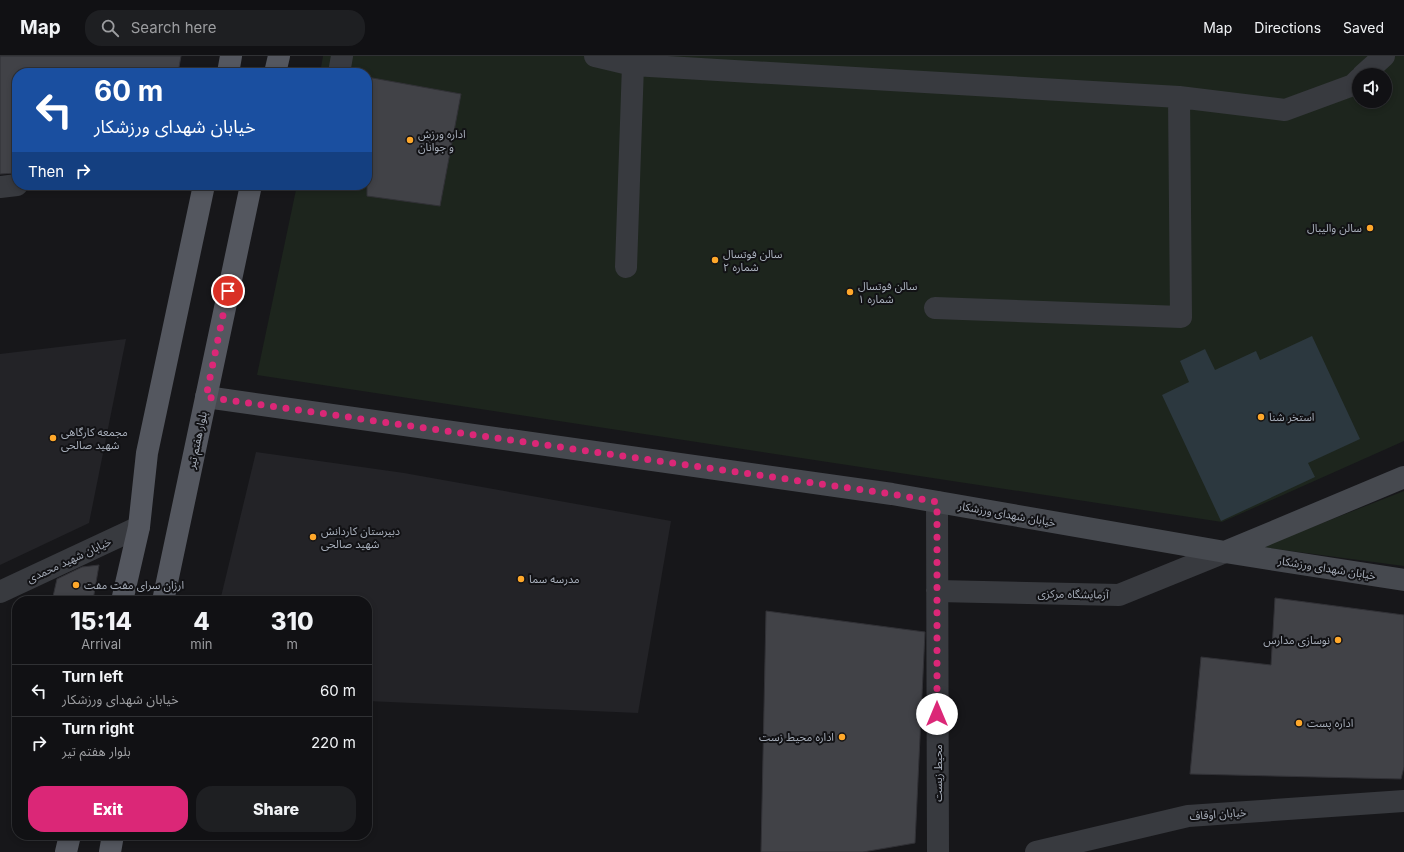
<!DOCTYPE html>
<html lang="en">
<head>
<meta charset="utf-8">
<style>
	body { margin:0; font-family:Inter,"Noto Sans Arabic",sans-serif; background:#1e1f22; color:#f1f3f6; height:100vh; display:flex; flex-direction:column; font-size:15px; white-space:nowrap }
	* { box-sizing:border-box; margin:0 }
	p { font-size:13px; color:#9c9da0 }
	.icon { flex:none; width:22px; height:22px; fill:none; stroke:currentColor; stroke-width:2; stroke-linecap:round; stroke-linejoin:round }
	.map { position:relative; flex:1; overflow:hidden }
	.sheet { position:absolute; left:12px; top:540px; width:360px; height:244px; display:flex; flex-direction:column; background:#111114; border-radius:16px; box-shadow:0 2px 6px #0003,0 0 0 1px #303134 }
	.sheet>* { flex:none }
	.hud { position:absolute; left:12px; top:12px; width:360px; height:122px; border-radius:16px; box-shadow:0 2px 6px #0003,0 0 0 1px #303134; background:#1a4fa0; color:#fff; overflow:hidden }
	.buttons { position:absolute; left:1352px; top:12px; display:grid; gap:8px }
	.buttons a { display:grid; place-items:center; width:40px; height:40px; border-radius:50%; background:#111114; box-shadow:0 2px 6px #0003,0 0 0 1px #303134; font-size:20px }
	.pin { position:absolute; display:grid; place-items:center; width:34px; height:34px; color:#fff; margin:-17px; border:2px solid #fff; border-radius:50%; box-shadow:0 1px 4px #0007 }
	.me { position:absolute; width:44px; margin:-22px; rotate:0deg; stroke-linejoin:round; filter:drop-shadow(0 0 3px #0008) }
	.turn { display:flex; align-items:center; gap:14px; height:84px; padding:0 16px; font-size:18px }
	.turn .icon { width:52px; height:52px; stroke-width:2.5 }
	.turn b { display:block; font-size:28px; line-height:34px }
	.then { display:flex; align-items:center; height:38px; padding:0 16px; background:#0003; gap:8px; font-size:15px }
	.eta { display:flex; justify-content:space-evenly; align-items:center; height:68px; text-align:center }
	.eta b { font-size:24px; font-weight:800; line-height:28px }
	.action { display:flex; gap:8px; margin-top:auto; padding:8px 16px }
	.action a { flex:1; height:46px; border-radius:16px; background:#db2777; color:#fff; font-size:16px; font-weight:800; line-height:46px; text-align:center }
	.action a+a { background:#1e1f22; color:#f1f3f6 }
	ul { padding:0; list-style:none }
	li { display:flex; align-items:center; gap:12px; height:52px; padding:0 16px; border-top:1px solid #303134 }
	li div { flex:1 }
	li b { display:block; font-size:15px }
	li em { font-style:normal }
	header { display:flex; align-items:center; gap:24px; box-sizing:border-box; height:56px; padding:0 20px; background:#111114; border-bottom:1px solid #303134 }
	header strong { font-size:19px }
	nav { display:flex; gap:22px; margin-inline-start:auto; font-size:14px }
	.search { width:280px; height:36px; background:#1e1f22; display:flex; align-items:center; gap:10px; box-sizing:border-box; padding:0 14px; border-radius:16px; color:#9c9da0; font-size:15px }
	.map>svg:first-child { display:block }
	.built { fill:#232327 }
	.green { fill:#1d251d; fill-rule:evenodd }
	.water { fill:#2c383f }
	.building { fill:#414247; stroke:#313136 }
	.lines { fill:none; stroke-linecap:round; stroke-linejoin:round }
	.street { stroke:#383a3f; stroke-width:22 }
	.secondary { stroke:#46494f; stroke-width:22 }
	.primary { stroke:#54575f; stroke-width:22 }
	.route { stroke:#db2777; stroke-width:7; stroke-dasharray:0 12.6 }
	.poi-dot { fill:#ffa82a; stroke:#121215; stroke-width:1.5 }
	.labels { text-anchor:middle; stroke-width:4; stroke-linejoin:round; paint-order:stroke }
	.poi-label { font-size:11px; fill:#a8afbb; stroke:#121215; text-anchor:start }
	.street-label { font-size:11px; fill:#a8afbb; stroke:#121215 }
</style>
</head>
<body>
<header>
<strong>Map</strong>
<div class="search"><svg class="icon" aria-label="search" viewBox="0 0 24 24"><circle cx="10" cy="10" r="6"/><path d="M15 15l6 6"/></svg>Search here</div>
<nav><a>Map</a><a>Directions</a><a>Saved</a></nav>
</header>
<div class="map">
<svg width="1404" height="796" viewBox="0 0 1404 796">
	<rect width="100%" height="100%" fill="#17171a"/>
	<path class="built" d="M 126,283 L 89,467 L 0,509 L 0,298 Z
		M 256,396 L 404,417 L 671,465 L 638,657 L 367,645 L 367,545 L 220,545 Z"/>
	<path class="green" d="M 323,0 L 1404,0 L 1404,385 L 1222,466 L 257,319 L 297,129 L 367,129 L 367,17 L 320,17 ZM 1359,19 L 1385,19 L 1385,45 L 1359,45 Z
		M 1404,435 L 1404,510 L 1261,491 Z"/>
	<path class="water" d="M 1312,280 L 1360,383 L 1308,407 L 1315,421 L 1221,465 L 1162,339 L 1189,326 L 1180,305 L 1205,293 L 1215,314 L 1256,295 L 1260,304 Z"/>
	<path class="building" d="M 0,0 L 181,0 L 178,17 L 17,17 L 17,117 L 0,118 Z
		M 367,21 L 461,38 L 440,150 L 367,140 Z
		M 99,509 L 93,544 L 52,545 L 57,523 L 82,511 Z
		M 1275,542 L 1404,559 L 1404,711 L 1401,723 L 1190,718 L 1201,601 L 1271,609 Z
		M 766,555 L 925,576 L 915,787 L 863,796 L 761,796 Z"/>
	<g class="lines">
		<path class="street" d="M 595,0 L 633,9 L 1179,41 L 1285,54 L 1353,29 L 1359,23
			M 339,17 L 342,0
			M 1363,19 L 1384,0
			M 0,131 L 17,129
			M 626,211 L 633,9
			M 935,252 L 1181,261 L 1179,41
			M 937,446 L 938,796
			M 937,535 L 1119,539 L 1225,496
			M 0,536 L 139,471
			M 1036,796 L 1188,760 L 1404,745"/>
		<path class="secondary" d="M 206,341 L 892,438 L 1225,496 L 1404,524
			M 1225,496 L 1404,421"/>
		<path class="primary" d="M 228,17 L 231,0
			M 275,17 L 279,0
			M 122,545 L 139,471 L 147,397 L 204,129
			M 163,545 L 251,129
			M 66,796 L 70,779
			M 110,796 L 113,779"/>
	</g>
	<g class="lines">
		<path class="route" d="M 228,235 L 206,341 L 892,438 L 937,446 L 937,658"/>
	</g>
	<g class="poi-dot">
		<circle cx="410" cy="84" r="4"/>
		<circle cx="1370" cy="172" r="4"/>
		<circle cx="715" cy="204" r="4"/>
		<circle cx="850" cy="236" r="4"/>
		<circle cx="1261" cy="361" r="4"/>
		<circle cx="53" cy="382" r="4"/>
		<circle cx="313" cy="481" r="4"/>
		<circle cx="521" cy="523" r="4"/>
		<circle cx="76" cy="529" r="4"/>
		<circle cx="1338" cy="584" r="4"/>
		<circle cx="1299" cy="667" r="4"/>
		<circle cx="842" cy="681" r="4"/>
	</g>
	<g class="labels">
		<g class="poi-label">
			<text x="418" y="82">اداره ورزش<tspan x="418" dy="13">و جوانان</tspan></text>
			<text x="1362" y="176" text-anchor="end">سالن والیبال</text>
			<text x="723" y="202">سالن فوتسال<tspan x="723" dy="13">شماره ۲</tspan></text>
			<text x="858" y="234">سالن فوتسال<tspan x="858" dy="13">شماره ۱</tspan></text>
			<text x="1269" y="365">استخر شنا</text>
			<text x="61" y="380">مجمعه کارگاهی<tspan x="61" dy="13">شهید صالحی</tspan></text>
			<text x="321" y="479">دبیرستان کاردانش<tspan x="321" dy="13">شهید صالحی</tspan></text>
			<text x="529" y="527">مدرسه سما</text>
			<text x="84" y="533">ارزان سرای مفت مفت</text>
			<text x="1330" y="588" text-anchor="end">نوسازی مدارس</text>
			<text x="1307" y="671">اداره پست</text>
			<text x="834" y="685" text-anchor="end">اداره محیط زست</text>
		</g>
		<g class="street-label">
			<text transform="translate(197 384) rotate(-78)" y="4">بلوار هفتم تیر</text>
			<text transform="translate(1007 458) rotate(10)" y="4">خیابان شهدای ورزشکار</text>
			<text transform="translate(69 504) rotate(-25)" y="4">خیابان شهید محمدی</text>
			<text transform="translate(1327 512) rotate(9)" y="4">خیابان شهدای ورزشکار</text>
			<text transform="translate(1073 538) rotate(1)" y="4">آزمایشگاه مرکزی</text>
			<text transform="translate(938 717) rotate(-90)" y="4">محیط زیست</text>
			<text transform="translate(1218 758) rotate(-4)" y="4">خیابان اوقاف</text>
		</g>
	</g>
</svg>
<div class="buttons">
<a><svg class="icon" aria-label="sound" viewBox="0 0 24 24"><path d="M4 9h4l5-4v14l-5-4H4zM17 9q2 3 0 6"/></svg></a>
</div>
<div class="pin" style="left:228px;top:235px;background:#d93025"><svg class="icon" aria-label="arrive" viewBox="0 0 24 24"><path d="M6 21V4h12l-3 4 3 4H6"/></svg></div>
<svg class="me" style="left:937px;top:658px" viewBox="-20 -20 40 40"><circle r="19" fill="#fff"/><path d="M0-13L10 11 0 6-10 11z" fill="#db2777"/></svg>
<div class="hud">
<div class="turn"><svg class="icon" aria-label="left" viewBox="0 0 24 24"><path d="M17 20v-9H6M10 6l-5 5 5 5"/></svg><div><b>60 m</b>خیابان شهدای ورزشکار</div></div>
<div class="then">Then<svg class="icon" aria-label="right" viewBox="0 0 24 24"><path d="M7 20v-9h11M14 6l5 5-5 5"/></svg></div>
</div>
<section class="sheet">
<div class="eta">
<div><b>15:14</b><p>Arrival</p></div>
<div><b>4</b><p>min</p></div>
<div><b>310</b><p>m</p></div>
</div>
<ul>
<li><svg class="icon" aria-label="left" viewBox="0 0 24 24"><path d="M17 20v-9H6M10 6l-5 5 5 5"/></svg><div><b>Turn left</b><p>خیابان شهدای ورزشکار</p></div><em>60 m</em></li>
<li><svg class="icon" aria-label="right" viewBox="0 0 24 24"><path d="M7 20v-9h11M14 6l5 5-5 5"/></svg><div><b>Turn right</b><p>بلوار هفتم تیر</p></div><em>220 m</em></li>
</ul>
<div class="action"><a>Exit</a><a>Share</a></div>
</section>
</div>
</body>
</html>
